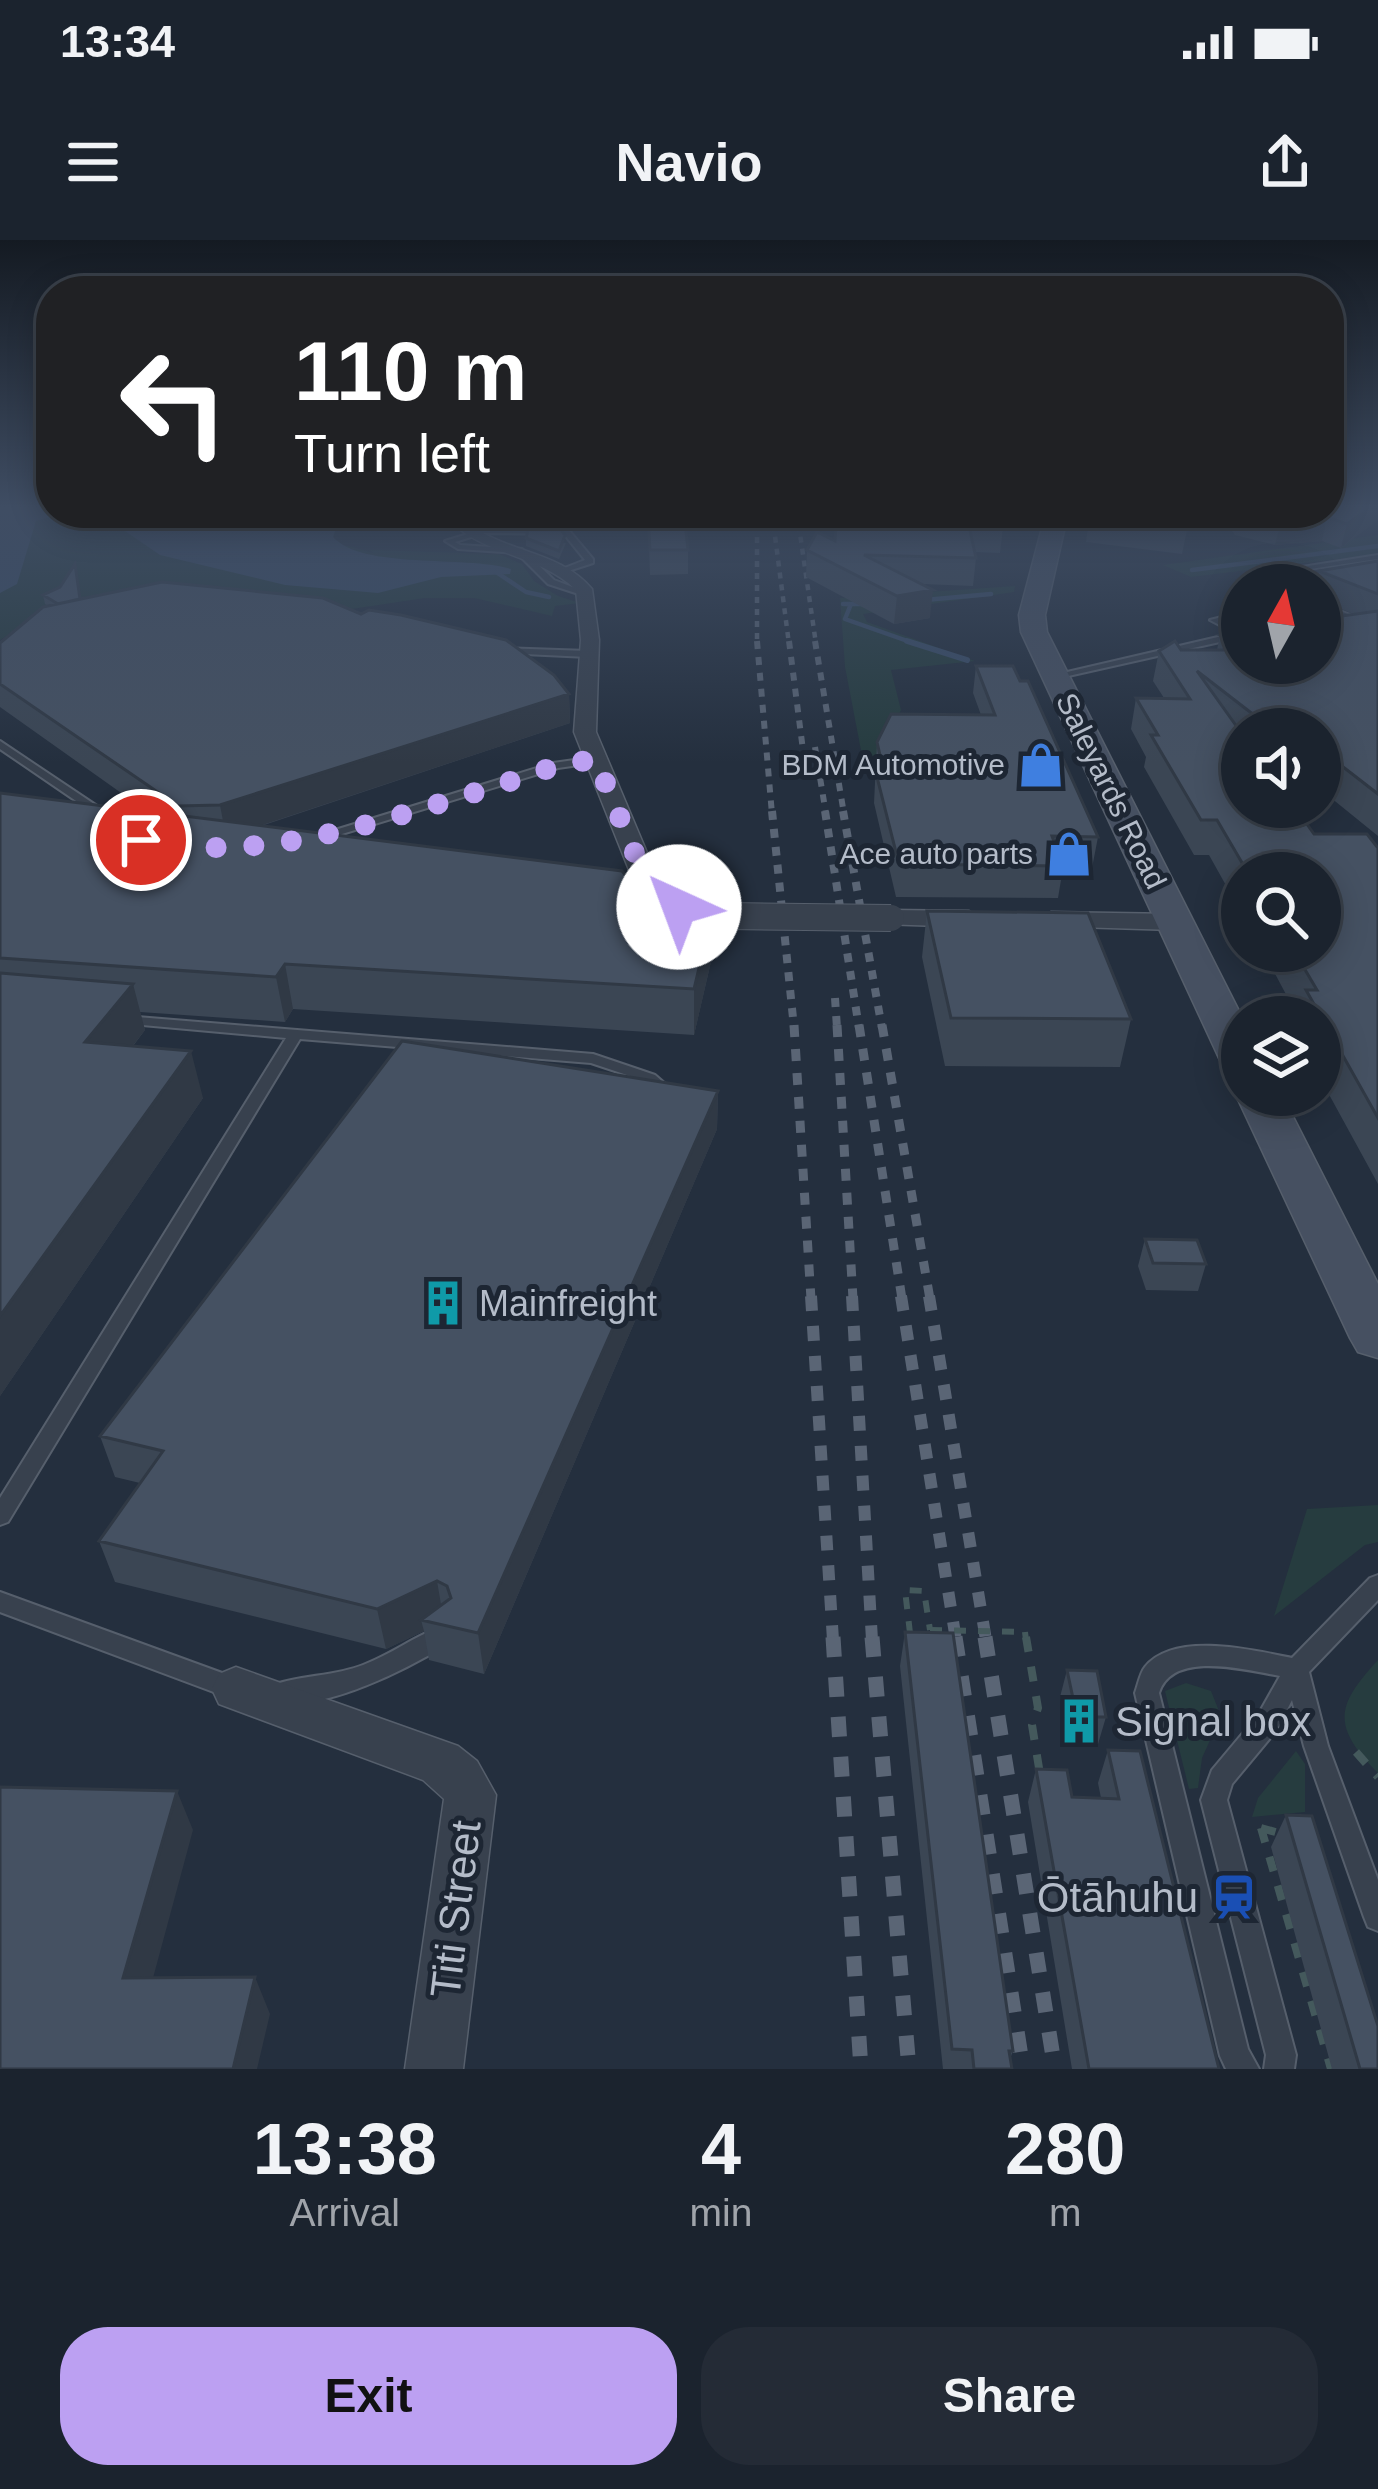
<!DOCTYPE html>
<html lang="en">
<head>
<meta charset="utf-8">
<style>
	body { margin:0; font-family:Arial,sans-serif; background:#242b36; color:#f1f3f6; height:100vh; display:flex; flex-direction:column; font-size:45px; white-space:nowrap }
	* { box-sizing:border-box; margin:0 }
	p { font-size:39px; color:#a0a4aa }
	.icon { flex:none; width:66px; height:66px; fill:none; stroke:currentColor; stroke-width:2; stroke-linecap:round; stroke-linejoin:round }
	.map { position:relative; height:1829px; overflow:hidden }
	.drawer { display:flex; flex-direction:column; background:#1b232e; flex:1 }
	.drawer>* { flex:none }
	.guide { position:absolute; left:36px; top:36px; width:1308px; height:252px; border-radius:48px; box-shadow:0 6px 30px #0003,0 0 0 3px #39404a; background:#202124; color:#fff; overflow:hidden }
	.needle { width:78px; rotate:8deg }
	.controls { position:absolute; left:1221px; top:324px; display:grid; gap:24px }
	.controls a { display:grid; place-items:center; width:120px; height:120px; border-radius:50%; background:#1b232e; box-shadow:0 6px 30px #0003,0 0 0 3px #39404a; font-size:60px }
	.pin { position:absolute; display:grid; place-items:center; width:102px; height:102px; color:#fff; margin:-51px; border:6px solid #fff; border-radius:50%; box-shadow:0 3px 12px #0007 }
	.me { position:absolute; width:132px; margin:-66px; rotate:317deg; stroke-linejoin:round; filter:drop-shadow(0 0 9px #0008) }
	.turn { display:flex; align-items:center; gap:42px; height:252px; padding:0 60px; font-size:54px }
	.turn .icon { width:156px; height:156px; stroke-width:2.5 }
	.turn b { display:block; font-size:84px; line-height:102px }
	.eta { display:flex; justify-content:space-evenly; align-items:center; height:204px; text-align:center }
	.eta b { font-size:72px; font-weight:700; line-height:84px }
	.cta { display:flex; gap:24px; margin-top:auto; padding:24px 60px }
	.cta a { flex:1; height:138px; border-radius:48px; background:#bca0f2; color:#111; font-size:48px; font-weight:700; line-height:138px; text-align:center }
	.cta a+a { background:#242b36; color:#f1f3f6 }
	.status { display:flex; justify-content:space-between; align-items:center; height:84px; padding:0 60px; background:#1b232e; direction:ltr }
	.status svg { height:33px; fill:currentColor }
	header { display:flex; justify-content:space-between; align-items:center; height:156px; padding:0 60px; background:#1b232e; font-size:54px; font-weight:700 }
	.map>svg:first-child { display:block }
	.green { fill:#263c3f }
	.water { fill:#394c67 }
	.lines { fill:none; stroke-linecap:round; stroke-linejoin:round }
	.stream-far1 { stroke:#394c67; stroke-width:4.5 }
	.stream { stroke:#394c67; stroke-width:6 }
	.lane-casing { stroke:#565f6c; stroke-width:4 }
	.street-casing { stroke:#565f6c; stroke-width:3 }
	.secondary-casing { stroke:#565f6c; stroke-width:3 }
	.path-far1 { stroke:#44595c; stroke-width:6; stroke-dasharray:12 12; stroke-linecap:butt }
	.path { stroke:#44595c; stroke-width:8; stroke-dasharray:15 15; stroke-linecap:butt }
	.lane { fill:#38414e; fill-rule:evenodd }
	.street { fill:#38414e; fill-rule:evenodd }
	.secondary { fill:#465061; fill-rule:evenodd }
	.rail-far5 { stroke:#5a6575; stroke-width:4.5; stroke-dasharray:6 6; stroke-linecap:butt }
	.rail-far4 { stroke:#5a6575; stroke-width:6; stroke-dasharray:8 8; stroke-linecap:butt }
	.rail-far3 { stroke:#5a6575; stroke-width:8; stroke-dasharray:9 9; stroke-linecap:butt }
	.rail-far2 { stroke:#5a6575; stroke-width:9; stroke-dasharray:12 12; stroke-linecap:butt }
	.rail-far1 { stroke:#5a6575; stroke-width:12; stroke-dasharray:15 15; stroke-linecap:butt }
	.rail { stroke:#5a6575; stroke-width:15; stroke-dasharray:20 20; stroke-linecap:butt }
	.street-bridge-casing { stroke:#565f6c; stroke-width:28; stroke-linecap:butt }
	.path-bridge { stroke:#44595c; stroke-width:6; stroke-dasharray:12 12; stroke-linecap:butt }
	.street-bridge { stroke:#38414e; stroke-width:26 }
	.wall { fill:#3b4654 }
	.shaded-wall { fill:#303945 }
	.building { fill:#455162; stroke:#303945; stroke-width:3 }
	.route { stroke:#bca0f2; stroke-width:21; stroke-dasharray:0 37.8 }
	.labels { text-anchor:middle; stroke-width:10; stroke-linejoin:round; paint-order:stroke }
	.far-poi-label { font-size:30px; fill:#b4bcc9; stroke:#1d2633; text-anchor:end }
	.far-street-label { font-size:30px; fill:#b4bcc9; stroke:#1d2633 }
	.poi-label { font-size:36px; fill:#b4bcc9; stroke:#1d2633; text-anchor:start }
	.near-poi-label { font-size:42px; fill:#b4bcc9; stroke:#1d2633; text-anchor:start }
	.near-street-label { font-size:42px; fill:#b4bcc9; stroke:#1d2633 }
</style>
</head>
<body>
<div class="status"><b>13:34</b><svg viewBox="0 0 49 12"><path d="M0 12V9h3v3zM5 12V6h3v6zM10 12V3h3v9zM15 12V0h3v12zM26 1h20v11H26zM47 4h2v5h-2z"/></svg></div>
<header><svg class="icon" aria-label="menu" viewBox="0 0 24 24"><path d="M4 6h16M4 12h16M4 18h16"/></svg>Navio<svg class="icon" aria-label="share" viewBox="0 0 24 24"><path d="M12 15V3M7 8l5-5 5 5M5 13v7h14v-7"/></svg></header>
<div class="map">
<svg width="1378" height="1829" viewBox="0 0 1378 1829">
	<rect width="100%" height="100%" fill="#242f3e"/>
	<path class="green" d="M 0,267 L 51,267 L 51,273 L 335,273 L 340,278 L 333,297 L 340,304 L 374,313 L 369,310 L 499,314 L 522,324 L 534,341 L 558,356 L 580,363 L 555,366 L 552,376 L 474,358 L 425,358 L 325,373 L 31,381 L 0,400 Z
		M 1378,295 L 1378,314 L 1191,337 L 1163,325 Z
		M 1015,346 L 1014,352 L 863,374 L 867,382 L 975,421 L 891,430 L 901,470 L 874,532 L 865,531 L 845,427 L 840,358 Z
		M 1378,1265 L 1378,1302 L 1365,1305 L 1274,1376 L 1307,1269 Z
		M 1378,1420 L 1378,1533 C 1331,1485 1336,1466 1378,1420 Z
		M 1186,1443 L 1211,1451 L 1221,1476 L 1202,1518 L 1198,1548 L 1189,1549 L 1165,1451 Z
		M 1296,1511 L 1305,1524 L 1305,1572 L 1252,1577 L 1258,1558 Z"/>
	<path class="water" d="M 0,267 L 51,267 L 51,273 L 64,273 L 36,281 L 17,344 L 0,353 Z
		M 73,273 L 335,273 L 340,278 L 333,297 C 363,330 466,315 511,329 L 510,334 L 441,337 L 378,353 L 285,345 L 160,315 L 106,278 Z"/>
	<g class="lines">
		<path class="stream-far1" d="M 1192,330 L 1378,306
			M 496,332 L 526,352 L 549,357
			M 925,360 L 991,354
			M 843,364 L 866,364
			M 851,364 L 845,379 L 916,404"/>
		<path class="stream" d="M 907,401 L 967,420"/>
		<g class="lane-casing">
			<path id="lane" d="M 555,273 L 563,273 L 562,282 L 593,319 L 593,323 L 562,333 L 562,329 L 585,320 L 564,294 L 484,293 L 455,302 L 460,305 L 522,309 L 554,340 L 591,354 L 591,358 L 548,344 L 517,313 L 458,309 L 445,301 L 484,289 L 560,290 L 554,282 Z
				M 1145,273 L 1235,280 L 1283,273 L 1235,284 Z
				M 1378,315 L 1378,319 L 1283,333 L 1298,340 L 1295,345 L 1270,332 Z
				M 1320,363 L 1378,386 L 1378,392 L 1320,369 Z
				M 1242,372 L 1242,378 L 1223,381 L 1242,390 L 1242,397 L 1055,439 L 1050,436 L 1235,393 L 1210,380 Z
				M 504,408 L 588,411 L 593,414 L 588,417 L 501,413 L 499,411 Z
				M 0,501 L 109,574 L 109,578 L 101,578 L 0,509 Z
				M 596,517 L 601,520 L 600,522 L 558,528 L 319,601 L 309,598 L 553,523 Z
				M 125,776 L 593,814 L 655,835 L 678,855 L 676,858 L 664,858 L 645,841 L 591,823 L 300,799 L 8,1282 L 0,1285 L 0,1258 L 286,798 L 120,783 L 118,780 L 120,777 Z
				M 1378,1335 L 1378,1360 L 1309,1432 L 1328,1506 L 1378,1640 L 1378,1691 L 1368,1687 L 1364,1677 L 1304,1506 L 1292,1460 L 1276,1491 L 1232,1544 L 1227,1560 L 1296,1815 L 1294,1829 L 1264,1829 L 1266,1815 L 1201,1560 L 1212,1530 L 1258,1475 L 1280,1436 C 1246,1430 1172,1410 1159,1453 L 1248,1809 L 1259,1829 L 1226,1829 L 1220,1816 L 1135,1453 C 1138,1445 1140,1433 1145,1427 C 1174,1391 1253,1410 1292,1418 L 1370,1338 Z
				M 0,1352 L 244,1441 L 247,1449 L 244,1457 L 235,1460 L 0,1372 Z
				M 442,1386 L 450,1389 L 454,1396 L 450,1403 C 412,1426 321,1475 276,1460 L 273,1452 L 276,1444 C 304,1435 335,1436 363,1425 C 390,1415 415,1396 442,1386 Z"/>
		</g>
		<g class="street-casing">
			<path id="street" d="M 443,273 C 462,273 467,285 483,293 C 521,314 563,315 592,349 L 599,400 L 596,492 L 659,641 L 693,667 L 689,673 L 671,673 L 635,645 L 574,492 L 581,400 L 576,350 C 537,312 477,316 443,273 Z
				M 891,670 L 969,671 L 982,679 L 969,687 L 882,684 L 878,678 L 882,672 Z
				M 1051,672 L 1175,674 L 1188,682 L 1175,690 L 1042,686 L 1038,680 Z
				M 236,1427 L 458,1506 L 477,1521 L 496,1555 L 463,1829 L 405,1829 L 444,1559 L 423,1540 L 219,1464 L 212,1449 L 219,1434 Z"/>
		</g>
		<g class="secondary-casing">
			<path id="secondary" d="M 1046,273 L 1068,273 L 1045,375 L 1047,392 L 1242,777 L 1242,833 L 1226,829 L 1220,820 L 1021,392 L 1019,375 Z
				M 1242,847 L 1242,855 L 1282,855 L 1378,1044 L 1378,1118 L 1358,1112 L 1350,1098 L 1236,855 Z"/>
		</g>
		<path class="path-far1" d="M 1025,1392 L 1026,1400
			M 910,1393 L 905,1350 L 924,1351 L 930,1390"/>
		<path class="path" d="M 1026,1397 L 1038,1468 L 1032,1485 L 1040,1534
			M 1356,1512 L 1378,1537
			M 1261,1588 L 1279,1593
			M 1261,1588 L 1331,1829"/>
		<use href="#lane" class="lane"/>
		<use href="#street" class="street"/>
		<use href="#secondary" class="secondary"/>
		<path class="rail-far5" d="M 757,273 L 757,404
			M 772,273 L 789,404
			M 797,273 L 816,404"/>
		<path class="rail-far4" d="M 757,401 L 772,574
			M 789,401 L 805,526
			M 815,401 L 844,574
			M 815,507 L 826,574"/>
		<path class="rail-far3" d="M 772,571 L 794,788
			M 825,571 L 859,788
			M 843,571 L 882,788
			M 835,758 L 837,788"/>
		<path class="rail-far2" d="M 794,785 L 811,1059
			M 837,785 L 853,1059
			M 859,785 L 902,1059
			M 882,785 L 930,1059"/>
		<path class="rail-far1" d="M 811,1056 L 833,1400
			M 852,1056 L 872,1400
			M 901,1056 L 956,1400
			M 929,1056 L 986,1400"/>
		<path class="rail" d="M 833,1397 L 861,1829
			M 872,1397 L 909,1829
			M 955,1397 L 1023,1829
			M 985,1397 L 1055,1829"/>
		<g class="street-bridge-casing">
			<path id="street-bridge" d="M 728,676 L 891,678"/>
		</g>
		<path class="path-bridge" d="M 930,1390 L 1025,1392"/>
		<use href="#street-bridge" class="street-bridge"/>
	</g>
	<path class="wall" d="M 1378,267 L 1341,308 L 1322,301 L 1275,305 L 1235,295 L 1230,288 L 1233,275 L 1203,273 L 1329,273 Z
		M 532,273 L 554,273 L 551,285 L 533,285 Z
		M 567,273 L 634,273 L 634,281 L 575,281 L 572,287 Z
		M 648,273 L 688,310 L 688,334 L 650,335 Z
		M 825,273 L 999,273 L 1003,287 L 1000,313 L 975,312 L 976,318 L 973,346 L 922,344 L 930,378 L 894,384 L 806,337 L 807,310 L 835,301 L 836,279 L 826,279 Z
		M 1090,273 L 1187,290 L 1182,314 L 1086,302 Z
		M 526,298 L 566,303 L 559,319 L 526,306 Z
		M 1378,321 L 1378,596 L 1320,549 L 1320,489 L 1242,489 L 1242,567 L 1314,594 L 1378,608 L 1378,944 L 1320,838 L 1320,777 L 1298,777 L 1263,711 L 1320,711 L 1320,633 L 1242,633 L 1242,674 L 1209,615 L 1194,615 L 1144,527 L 1146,517 L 1131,489 L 1136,458 L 1164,458 L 1153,441 L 1159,411 L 1217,410 L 1220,395 L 1242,391 L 1242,423 L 1353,374 L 1320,360 L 1320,345 L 1316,345 L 1319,331 Z
		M 43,355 L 361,374 L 569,454 L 570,483 L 261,586 L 628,638 L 716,656 L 716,700 L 694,795 L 293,769 L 285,782 L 140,772 L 145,790 L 133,806 L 203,858 L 0,1156 L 0,553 L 148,572 L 0,467 L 0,403 L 48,366 L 45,364 Z
		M 976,426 L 1098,597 L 1092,628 L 1063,628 L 1058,658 L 896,657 L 874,563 L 877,502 L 981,475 L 973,453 Z
		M 927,671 L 1131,779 L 1120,827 L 945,826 L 922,717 Z
		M 718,851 L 717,889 L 484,1434 L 429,1420 L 424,1391 L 386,1409 L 115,1342 L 99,1301 L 140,1243 L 115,1237 L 100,1196 Z
		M 1145,999 L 1206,1024 L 1198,1051 L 1146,1050 L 1138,1026 Z
		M 905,1392 L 1013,1811 L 1010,1819 L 1012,1829 L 943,1829 L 900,1426 Z
		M 1067,1430 L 1106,1477 L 1098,1504 L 1069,1504 L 1060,1457 Z
		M 1108,1510 L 1219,1829 L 1072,1829 L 1028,1562 L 1036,1529 L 1072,1557 L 1101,1558 L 1098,1543 Z
		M 1286,1575 L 1378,1829 L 1332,1829 L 1271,1607 Z"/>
	<path class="shaded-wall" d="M 1371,267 L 1378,267 L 1378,280 L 1341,308 L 1347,284 Z
		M 1327,277 L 1322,301 L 1275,305 L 1281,281 Z
		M 933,350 L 930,378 L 894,384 L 897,356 Z
		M 569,454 L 570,483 L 226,597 L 220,565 Z
		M 716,656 L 716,700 L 694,795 L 694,749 Z
		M 285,724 L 293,769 L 285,782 L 276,737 Z
		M 133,744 L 145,790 L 99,849 L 85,802 Z
		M 191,811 L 203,858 L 0,1156 L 0,1076 Z
		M 718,851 L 717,889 L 484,1434 L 478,1393 Z
		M 437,1341 L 444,1382 L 421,1380 L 424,1391 L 386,1409 L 377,1369 Z
		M 177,1551 L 193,1590 L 143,1775 L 123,1738 Z
		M 255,1737 L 270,1774 L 257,1829 L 233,1829 Z"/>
	<path class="building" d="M 1329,267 L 1371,267 L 1347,284 L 1327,277 L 1281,281 L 1247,273 L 1329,273 Z
		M 648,273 L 684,273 L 688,310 L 650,310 Z
		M 837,273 L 999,273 L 1003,287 L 969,286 L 976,318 L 864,315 L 933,350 L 897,356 L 807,310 L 817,292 L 835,301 Z
		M 1091,273 L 1187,273 L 1187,290 L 1090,279 Z
		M 528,290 L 561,290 L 565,295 L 559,311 L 526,298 Z
		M 1378,321 L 1378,354 L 1319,331 Z
		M 75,324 L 80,359 L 84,358 L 58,364 L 43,355 L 60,347 Z
		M 162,342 L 323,358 L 361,374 L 369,370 L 401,375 L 506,400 L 554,435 L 569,454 L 220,565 L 178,566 L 0,444 L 0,403 L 43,367 Z
		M 1378,371 L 1378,554 L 1320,509 L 1320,489 L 1294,489 L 1287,483 L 1280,489 L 1272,489 L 1197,431 L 1242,494 L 1242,567 L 1295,567 L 1314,594 L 1367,594 L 1378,608 L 1378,878 L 1306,750 L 1317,750 L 1294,711 L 1320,711 L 1320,633 L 1248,633 L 1217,580 L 1201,580 L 1151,495 L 1158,495 L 1136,458 L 1190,459 L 1159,411 L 1175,401 L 1181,410 L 1242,410 L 1242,423 L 1320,423 L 1320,379 Z
		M 1242,391 L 1242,405 L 1220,395 Z
		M 976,426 L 1013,426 L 1020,441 L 1028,441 L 1098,597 L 1052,596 L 1063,626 L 899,624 L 876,533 L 884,533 L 877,502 L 891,474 L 995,475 Z
		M 0,553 L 622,631 L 628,638 L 716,656 L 694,749 L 285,724 L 276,737 L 0,718 Z
		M 927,671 L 1088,673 L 1131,779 L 951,778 Z
		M 0,733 L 133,744 L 85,802 L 191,811 L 0,1076 Z
		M 402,801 L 718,851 L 478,1393 L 421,1380 L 451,1358 L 447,1346 L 437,1341 L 377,1369 L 99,1301 L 163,1211 L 100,1196 Z
		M 1145,999 L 1197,1000 L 1206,1024 L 1153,1023 Z
		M 905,1392 L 953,1393 L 1013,1811 L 1009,1811 L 1012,1829 L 974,1829 L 972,1810 L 952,1809 Z
		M 1067,1430 L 1097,1431 L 1106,1477 L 1077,1477 Z
		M 1108,1510 L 1140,1511 L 1219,1829 L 1089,1829 L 1036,1529 L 1067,1530 L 1072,1557 L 1119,1559 Z
		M 0,1547 L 177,1551 L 123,1738 L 255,1737 L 233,1829 L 0,1829 Z
		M 1286,1575 L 1312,1576 L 1378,1786 L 1378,1829 L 1360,1829 Z"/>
	<linearGradient id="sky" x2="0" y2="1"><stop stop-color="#141a22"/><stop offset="0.51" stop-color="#3f4d63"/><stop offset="1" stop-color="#3f4d63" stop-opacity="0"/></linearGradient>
	<rect width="1378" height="523" fill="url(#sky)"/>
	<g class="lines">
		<path class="route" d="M 141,600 C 260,625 377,582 490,548 C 526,537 558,522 596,520 L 648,645 L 679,667"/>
	</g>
	<defs>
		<g id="shop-bare" transform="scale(3.6)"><path d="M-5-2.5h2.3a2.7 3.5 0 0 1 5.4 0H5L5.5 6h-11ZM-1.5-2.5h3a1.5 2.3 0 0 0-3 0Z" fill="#3f7fe0" stroke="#1d2633" stroke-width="2.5" paint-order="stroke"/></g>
		<g id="building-bare" transform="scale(3.6)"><path d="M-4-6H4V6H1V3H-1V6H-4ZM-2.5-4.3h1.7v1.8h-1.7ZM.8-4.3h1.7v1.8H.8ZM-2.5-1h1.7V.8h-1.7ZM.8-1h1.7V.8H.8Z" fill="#0f9aa8" stroke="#1d2633" stroke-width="2.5" paint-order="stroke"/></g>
		<g id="station-bare" transform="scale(3.6)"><path d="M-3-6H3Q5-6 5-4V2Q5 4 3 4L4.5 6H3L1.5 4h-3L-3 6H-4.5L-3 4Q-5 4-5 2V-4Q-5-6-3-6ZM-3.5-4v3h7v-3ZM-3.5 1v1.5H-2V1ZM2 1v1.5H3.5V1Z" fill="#1a4fb4" stroke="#1d2633" stroke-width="2.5" paint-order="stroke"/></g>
	</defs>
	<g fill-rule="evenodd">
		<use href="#shop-bare" x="1041" y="525"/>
		<use href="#shop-bare" x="1069" y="614"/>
		<use href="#building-bare" x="443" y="1063"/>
		<use href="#building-bare" x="1079" y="1481"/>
		<use href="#station-bare" x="1234" y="1657"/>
	</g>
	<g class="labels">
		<g class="far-poi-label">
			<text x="1005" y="535">BDM Automotive</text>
			<text x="1033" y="624">Ace auto parts</text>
		</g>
		<g class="far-street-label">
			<text transform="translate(1111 551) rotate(64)" y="10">Saleyards Road</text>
		</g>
		<g class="poi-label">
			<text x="479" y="1076">Mainfreight</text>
		</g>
		<g class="near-poi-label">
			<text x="1115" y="1496">Signal box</text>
			<text x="1198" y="1672" text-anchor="end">Ōtāhuhu</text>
		</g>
		<g class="near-street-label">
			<text transform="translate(455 1669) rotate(-83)" y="15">Titi Street</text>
		</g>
	</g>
</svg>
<div class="controls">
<a><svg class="needle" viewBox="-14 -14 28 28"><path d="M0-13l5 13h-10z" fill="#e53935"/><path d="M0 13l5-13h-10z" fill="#a0a4aa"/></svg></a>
<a><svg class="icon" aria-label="sound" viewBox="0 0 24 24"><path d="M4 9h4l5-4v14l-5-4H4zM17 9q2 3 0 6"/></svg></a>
<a><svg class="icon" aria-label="search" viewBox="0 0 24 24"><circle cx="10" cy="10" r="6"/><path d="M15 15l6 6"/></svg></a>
<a><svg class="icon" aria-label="layers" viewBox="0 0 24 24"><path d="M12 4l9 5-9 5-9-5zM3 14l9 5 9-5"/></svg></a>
</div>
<div class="pin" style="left:141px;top:600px;background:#d93025"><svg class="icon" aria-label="arrive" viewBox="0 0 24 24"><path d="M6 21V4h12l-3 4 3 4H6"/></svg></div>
<svg class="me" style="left:679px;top:667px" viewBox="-20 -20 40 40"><circle r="19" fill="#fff"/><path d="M0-13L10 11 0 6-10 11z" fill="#bca0f2"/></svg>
<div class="guide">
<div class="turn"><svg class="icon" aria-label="left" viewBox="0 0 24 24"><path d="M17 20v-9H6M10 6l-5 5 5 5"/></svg><div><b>110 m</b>Turn left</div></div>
</div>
</div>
<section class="drawer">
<div class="eta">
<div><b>13:38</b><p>Arrival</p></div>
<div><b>4</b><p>min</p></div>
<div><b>280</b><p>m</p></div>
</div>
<div class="cta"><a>Exit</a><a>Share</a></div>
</section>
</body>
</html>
